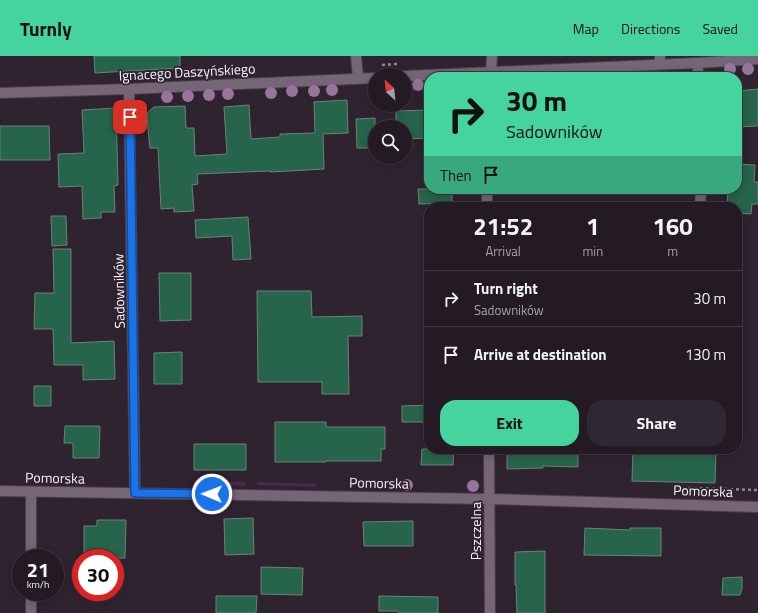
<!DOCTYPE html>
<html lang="en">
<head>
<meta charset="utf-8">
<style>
	body { margin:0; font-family:"Titillium Web",sans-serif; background:#2f2731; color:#f1f3f6; height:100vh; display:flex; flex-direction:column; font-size:15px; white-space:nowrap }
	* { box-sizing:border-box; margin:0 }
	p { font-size:13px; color:#a3a1a6 }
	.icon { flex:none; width:22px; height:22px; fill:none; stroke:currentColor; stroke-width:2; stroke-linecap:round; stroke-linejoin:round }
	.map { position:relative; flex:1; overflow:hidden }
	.drawer { position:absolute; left:424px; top:146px; width:318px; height:252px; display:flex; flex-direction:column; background:#231a24; border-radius:16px; box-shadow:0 2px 10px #0003,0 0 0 1px #403841 }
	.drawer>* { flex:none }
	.top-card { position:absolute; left:424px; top:16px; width:318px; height:122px; border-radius:16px; box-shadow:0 2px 10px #0003,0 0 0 1px #403841; background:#46d49e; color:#111; overflow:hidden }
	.needle { width:26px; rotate:333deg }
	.buttons { position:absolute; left:368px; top:12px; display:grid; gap:8px }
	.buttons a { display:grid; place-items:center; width:44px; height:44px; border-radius:50%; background:#231a24; box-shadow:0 2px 10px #0003,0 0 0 1px #403841; font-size:20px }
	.speed { position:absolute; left:12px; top:493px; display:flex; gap:8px; font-size:20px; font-weight:700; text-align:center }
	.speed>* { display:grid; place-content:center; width:52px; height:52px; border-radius:50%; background:#231a24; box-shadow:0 2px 10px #0003,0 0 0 1px #403841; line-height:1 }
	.speed small { font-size:10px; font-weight:400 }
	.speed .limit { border:6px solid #d22; background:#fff; color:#111 }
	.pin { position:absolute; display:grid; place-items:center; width:34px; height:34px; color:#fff; margin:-17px; border-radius:8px; box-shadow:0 2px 6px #0006 }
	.me { position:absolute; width:44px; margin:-22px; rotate:271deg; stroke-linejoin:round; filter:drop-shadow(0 0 3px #0008) }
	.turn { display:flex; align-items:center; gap:14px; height:84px; padding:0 16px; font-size:18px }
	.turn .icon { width:52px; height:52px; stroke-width:2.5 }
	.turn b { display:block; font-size:28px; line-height:34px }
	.then { display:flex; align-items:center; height:38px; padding:0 16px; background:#0003; gap:8px; font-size:15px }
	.eta { display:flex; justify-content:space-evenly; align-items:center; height:68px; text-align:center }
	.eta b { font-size:24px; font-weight:700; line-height:28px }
	.button { display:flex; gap:8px; margin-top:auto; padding:8px 16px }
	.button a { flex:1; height:46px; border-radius:16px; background:#46d49e; color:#111; font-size:16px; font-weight:700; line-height:46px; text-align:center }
	.button a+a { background:#2f2731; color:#f1f3f6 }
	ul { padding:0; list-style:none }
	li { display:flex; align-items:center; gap:12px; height:56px; padding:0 16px; border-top:1px solid #403841 }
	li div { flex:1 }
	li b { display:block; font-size:15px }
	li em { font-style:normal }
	header { display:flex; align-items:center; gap:24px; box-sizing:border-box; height:56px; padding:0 20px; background:#46d49e; color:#111 }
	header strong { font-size:19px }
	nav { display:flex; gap:22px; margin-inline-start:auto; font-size:14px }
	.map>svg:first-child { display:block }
	.green { fill:#4a294e }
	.building { fill:#26644b; stroke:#6c8277 }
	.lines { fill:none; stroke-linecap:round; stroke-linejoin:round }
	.service-casing { stroke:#4b404c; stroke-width:12 }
	.minor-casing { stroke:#4b404c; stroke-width:12 }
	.tertiary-casing { stroke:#4b404c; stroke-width:12 }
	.path { stroke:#928893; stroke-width:2.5; stroke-dasharray:3 3; stroke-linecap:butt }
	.service { stroke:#756577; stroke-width:10 }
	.minor { stroke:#756577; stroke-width:10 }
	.tertiary { stroke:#756577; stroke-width:10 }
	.tree { fill:#98739c }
	.route-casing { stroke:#114b97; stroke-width:10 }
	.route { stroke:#1a73e8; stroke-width:7 }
	.labels { text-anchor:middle; stroke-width:3.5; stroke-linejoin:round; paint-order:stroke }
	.street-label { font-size:14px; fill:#faf2fb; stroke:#2f2330 }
</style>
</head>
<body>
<header>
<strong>Turnly</strong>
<nav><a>Map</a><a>Directions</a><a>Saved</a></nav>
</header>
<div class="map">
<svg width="758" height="557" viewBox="0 0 758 557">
	<rect width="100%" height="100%" fill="#2f2330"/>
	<path class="green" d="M 195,425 L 246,426 L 245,430 L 195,429 Z
		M 257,426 L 317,428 L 316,431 L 257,429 Z"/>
	<path class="building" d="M 94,0 L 180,0 L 180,12 L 95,17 Z
		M 758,33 L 758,70 L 737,71 L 737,35 Z
		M 347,44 L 348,77 L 323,78 L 324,113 L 270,116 L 270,115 L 197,118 L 198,128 L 192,129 L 194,155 L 174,156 L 174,152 L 161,153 L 158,92 L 150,92 L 148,73 L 147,57 L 154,51 L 185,50 L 186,72 L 194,72 L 195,100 L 227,98 L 224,51 L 249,49 L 251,83 L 280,81 L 280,78 L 315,77 L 314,46 Z
		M 116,52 L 118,129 L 114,130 L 115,156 L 101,156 L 101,162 L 83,163 L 82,130 L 59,131 L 58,98 L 84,97 L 82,54 Z
		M 429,54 L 429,82 L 405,83 L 405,71 L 396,71 L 396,55 Z
		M 375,62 L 375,92 L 357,92 L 356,63 Z
		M 0,70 L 49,70 L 50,104 L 0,104 Z
		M 737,108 L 755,109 L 754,126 L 758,126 L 758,148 L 752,148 L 751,158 L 737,157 L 737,151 L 727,151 L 728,133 L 737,133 Z
		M 418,133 L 452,133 L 452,147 L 419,148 Z
		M 51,160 L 66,160 L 67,189 L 52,190 Z
		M 248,161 L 251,203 L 233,204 L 232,180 L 196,182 L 195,164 Z
		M 53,193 L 71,193 L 71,287 L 114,285 L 115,323 L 83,324 L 83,309 L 54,309 L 53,273 L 34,273 L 35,237 L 54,237 Z
		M 159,217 L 191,217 L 191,264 L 160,265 Z
		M 257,235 L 311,235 L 312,261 L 362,260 L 362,280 L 348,280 L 349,338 L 322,338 L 322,326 L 258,326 Z
		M 182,296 L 182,328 L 154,328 L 154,297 Z
		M 34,330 L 51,330 L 51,350 L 34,350 Z
		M 429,349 L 429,366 L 402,366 L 402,350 Z
		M 275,366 L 326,366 L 326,371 L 385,371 L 385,393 L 381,393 L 381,405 L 326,405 L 326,406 L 275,406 Z
		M 65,370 L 100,370 L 99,402 L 73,402 L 73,387 L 64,387 Z
		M 194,388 L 246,388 L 246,414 L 194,414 Z
		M 422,393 L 454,393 L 453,409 L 421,409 Z
		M 507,393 L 578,393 L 578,411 L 543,410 L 543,412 L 507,413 Z
		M 633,393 L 680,393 L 680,394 L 716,395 L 715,427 L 632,425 Z
		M 253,462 L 254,498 L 225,499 L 224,463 Z
		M 97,464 L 126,464 L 125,502 L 84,502 L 84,470 L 97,470 Z
		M 413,465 L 413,490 L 364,490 L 363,466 Z
		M 585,472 L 630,474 L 630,472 L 661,472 L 661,500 L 584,499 Z
		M 545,495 L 545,557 L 517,557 L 516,529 L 515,529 L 515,496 Z
		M 261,511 L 303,512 L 302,539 L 261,538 Z
		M 742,521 L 742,533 L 740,539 L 722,539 L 723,522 Z
		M 216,540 L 257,540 L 256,557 L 216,557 Z
		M 379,540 L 438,541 L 438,557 L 399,557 L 398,555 L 379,555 Z"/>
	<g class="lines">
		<g class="service-casing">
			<path id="service" d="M 356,0 L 358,22
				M 660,8 L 660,0
				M 491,16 L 492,0"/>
		</g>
		<g class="minor-casing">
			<path id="minor" d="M 697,7 L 699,21
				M 129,33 L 135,437
				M 487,133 L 487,151
				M 700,151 L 701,133
				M 489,393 L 490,557
				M 0,435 L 490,443 L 758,451
				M 31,502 L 31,436
				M 31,557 L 31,536"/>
		</g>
		<g class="tertiary-casing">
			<path id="tertiary" d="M 405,20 L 697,7 L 758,3
				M 0,37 L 129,33 L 375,22"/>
		</g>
		<path class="path" d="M 382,9 L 397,8
			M 688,432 L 758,434"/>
		<use href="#service" class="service"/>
		<use href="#minor" class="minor"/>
		<use href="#tertiary" class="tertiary"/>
	</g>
	<g class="tree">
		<circle cx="730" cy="13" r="6"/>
		<circle cx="748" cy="13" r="6"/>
		<circle cx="418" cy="29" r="6"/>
		<circle cx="332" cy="34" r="6"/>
		<circle cx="292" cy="35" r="6"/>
		<circle cx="314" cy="35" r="6"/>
		<circle cx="271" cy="37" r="6"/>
		<circle cx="228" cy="38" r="6"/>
		<circle cx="209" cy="39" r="6"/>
		<circle cx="188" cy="40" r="6"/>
		<circle cx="167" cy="41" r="6"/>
		<circle cx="213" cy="426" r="6"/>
		<circle cx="407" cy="429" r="6"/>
		<circle cx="473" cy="430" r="6"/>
	</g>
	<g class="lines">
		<g class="route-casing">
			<path id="route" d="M 130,61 L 135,437 L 212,438"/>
		</g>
		<use href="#route" class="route"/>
	</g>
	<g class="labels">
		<g class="street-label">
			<text transform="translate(187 16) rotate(-3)" y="5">Ignacego Daszyńskiego</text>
			<text transform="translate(119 235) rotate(-91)" y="5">Sadowników</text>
			<text transform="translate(55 422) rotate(1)" y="5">Pomorska</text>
			<text transform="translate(379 427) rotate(1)" y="5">Pomorska</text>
			<text transform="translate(703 435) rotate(2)" y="5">Pomorska</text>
			<text transform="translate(476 475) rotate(-90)" y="5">Pszczelna</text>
		</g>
	</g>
</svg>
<div class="buttons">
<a><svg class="needle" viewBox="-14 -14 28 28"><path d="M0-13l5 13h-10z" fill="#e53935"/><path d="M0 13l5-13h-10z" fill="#a3a1a6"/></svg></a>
<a><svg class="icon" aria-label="search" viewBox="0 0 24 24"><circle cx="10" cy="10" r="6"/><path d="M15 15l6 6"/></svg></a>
</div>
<div class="speed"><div>21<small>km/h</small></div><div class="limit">30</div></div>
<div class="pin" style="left:130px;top:61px;background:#d93025"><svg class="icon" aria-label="arrive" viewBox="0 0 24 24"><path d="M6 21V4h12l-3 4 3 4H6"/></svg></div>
<svg class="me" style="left:212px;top:438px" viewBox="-20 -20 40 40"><circle r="17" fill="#1a73e8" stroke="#fff" stroke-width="3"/><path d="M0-11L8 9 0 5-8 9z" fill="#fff"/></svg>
<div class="top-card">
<div class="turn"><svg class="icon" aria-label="right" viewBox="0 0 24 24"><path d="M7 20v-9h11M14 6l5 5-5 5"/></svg><div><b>30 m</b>Sadowników</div></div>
<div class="then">Then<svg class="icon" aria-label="arrive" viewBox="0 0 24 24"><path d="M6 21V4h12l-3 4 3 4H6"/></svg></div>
</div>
<section class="drawer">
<div class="eta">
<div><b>21:52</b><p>Arrival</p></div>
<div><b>1</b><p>min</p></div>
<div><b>160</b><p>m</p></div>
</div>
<ul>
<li><svg class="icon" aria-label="right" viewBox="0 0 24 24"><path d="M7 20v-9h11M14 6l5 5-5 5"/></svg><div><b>Turn right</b><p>Sadowników</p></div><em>30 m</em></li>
<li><svg class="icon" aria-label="arrive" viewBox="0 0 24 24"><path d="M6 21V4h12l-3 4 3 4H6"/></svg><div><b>Arrive at destination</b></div><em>130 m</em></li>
</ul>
<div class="button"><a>Exit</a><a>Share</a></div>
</section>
</div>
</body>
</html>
